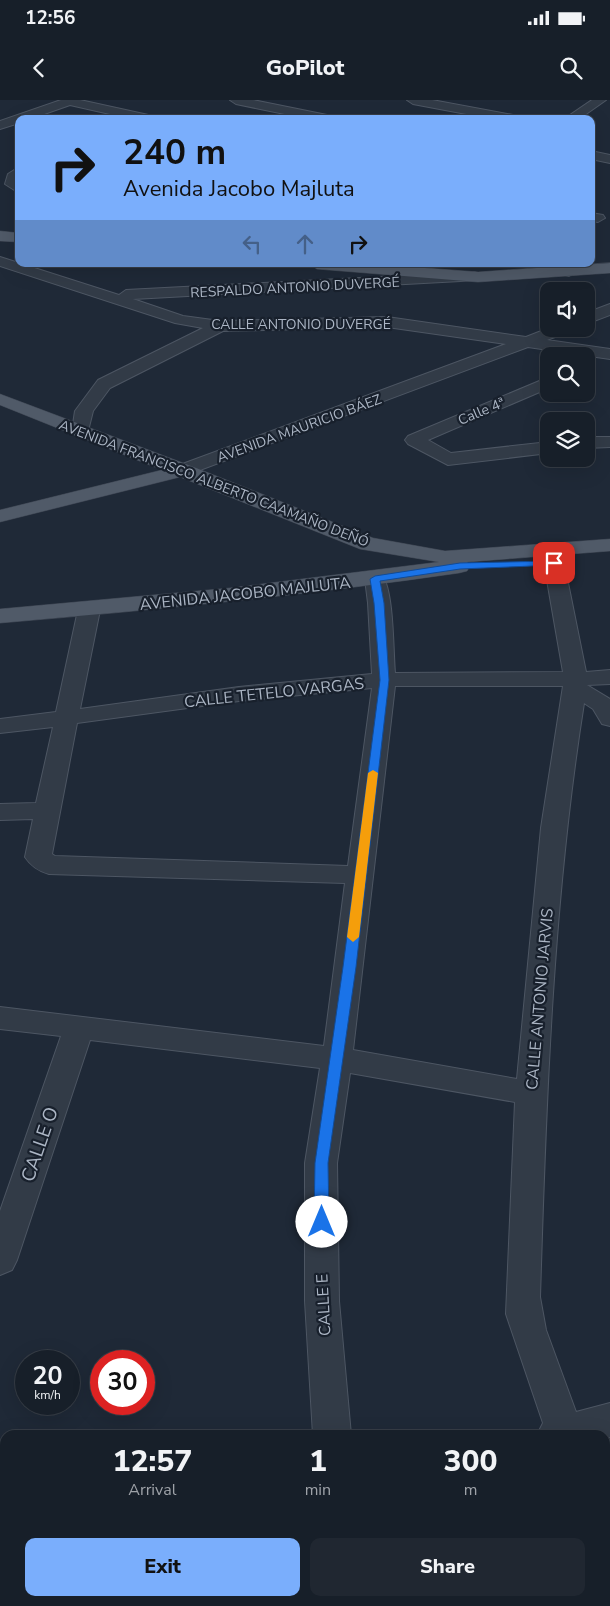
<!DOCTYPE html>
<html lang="en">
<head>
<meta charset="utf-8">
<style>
	body { margin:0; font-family:"Nunito Sans",sans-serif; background:#202731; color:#f1f3f6; height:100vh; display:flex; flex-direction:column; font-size:19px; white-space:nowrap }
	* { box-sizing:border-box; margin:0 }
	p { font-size:16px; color:#9ea2a8 }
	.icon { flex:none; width:28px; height:28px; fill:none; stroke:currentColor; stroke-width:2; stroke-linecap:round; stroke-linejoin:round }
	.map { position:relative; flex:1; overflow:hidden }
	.sheet { position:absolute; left:0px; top:1330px; width:610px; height:176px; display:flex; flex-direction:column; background:#171f29; border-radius:15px 15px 0 0; box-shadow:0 5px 20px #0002,0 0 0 1px #363d46 }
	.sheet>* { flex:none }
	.hud { position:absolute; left:15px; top:15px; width:580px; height:152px; border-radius:10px; box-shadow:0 5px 20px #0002,0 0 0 1px #363d46; background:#7aaefc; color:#111; overflow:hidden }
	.controls { position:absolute; left:540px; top:182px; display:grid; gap:10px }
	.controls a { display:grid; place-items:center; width:55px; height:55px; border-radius:10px; background:#171f29; box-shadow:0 5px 20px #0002,0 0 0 1px #363d46; font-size:25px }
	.speed { position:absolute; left:15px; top:1250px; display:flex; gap:10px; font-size:25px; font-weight:700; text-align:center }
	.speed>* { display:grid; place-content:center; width:65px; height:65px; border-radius:50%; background:#171f29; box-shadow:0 5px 20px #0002,0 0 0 1px #363d46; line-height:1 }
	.speed small { font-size:12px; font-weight:400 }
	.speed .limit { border:8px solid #d22; background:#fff; color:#111 }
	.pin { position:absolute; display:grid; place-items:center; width:42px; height:42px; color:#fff; margin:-21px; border-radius:10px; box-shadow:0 2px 8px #0006 }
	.me { position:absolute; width:55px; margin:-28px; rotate:0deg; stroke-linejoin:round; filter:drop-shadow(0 0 4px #0008) }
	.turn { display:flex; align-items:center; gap:18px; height:105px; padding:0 25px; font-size:22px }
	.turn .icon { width:65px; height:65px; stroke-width:2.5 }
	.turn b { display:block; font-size:35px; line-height:42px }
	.lanes { display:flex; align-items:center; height:48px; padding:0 25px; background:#0003; justify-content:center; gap:25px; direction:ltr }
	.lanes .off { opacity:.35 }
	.eta { display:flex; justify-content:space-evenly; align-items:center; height:85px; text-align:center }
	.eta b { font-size:30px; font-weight:800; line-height:35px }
	.primary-button { display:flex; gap:10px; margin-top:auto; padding:10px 25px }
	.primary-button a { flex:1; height:58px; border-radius:10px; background:#7aaefc; color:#111; font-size:20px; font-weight:800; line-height:58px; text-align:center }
	.primary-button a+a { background:#202731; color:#f1f3f6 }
	.status { display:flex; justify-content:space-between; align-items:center; height:35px; padding:0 25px; background:#171f29; direction:ltr }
	.status svg { height:14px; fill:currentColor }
	header { display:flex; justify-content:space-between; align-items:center; height:65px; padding:0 25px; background:#171f29; font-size:22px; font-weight:800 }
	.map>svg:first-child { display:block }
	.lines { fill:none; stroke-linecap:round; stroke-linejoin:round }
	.minor-casing { stroke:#4d5663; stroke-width:2 }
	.major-casing { stroke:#3c4451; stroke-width:1 }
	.minor { fill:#323b47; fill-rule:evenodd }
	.major { fill:#505a68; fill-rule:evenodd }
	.route { fill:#1a73e8; stroke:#114b97 }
	.slow { fill:#f59e0b }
	.labels { text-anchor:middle; stroke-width:4.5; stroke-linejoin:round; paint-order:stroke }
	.far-street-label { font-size:14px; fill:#acb6c5; stroke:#18202c }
	.street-label { font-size:16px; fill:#acb6c5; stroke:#18202c }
	.near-street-label { font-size:19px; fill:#acb6c5; stroke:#18202c }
</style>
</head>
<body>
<div class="status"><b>12:56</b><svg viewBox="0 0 49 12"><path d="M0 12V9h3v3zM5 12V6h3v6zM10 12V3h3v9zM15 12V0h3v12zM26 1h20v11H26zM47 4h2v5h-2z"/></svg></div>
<header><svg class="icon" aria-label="back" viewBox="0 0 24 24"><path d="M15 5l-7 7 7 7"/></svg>GoPilot<svg class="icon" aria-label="search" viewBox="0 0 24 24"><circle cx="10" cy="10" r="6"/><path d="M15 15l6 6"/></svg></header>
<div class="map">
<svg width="610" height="1506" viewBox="0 0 610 1506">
	<rect width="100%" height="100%" fill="#1f2937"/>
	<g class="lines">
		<g class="minor-casing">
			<path id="minor" d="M 61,0 L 80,0 L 153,16 L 155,19 L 132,19 L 70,5 L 30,19 L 19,19 L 19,23 L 0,29 L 0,21 Z
				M 230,0 L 253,0 L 327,15 L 333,19 L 309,19 L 236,4 Z
				M 407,0 L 432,0 L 513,15 L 519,19 L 493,19 L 413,4 Z
				M 592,0 L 606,0 L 579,19 L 564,19 Z
				M 591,51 L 610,55 L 610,63 L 591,59 Z
				M 19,67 L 19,93 L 5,84 L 8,74 Z
				M 591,113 L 603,115 L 605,118 L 598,122 L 591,121 Z
				M 0,157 L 119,195 L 126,190 L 474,172 L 479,174 L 482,177 L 479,180 L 133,199 L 183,216 L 220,221 L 387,217 L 526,237 L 549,228 L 570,229 L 568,232 L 547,240 L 610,249 L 610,259 L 528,247 L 184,376 L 177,374 L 175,370 L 177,366 L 506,244 L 387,227 L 223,231 L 110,288 L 93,311 L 87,335 L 75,335 L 72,331 L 75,311 L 98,280 L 203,228 L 175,223 L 0,166 Z
				M 531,164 L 557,164 L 574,168 L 577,171 L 569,176 L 533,167 Z
				M 610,204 L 610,215 L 586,224 L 586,213 Z
				M 549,277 L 549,288 L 428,340 L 451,353 L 549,342 L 549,353 L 448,365 L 408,344 L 405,340 L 408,336 Z
				M 586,337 L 610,337 L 610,347 L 586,348 Z
				M 554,457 L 561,459 L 564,463 L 586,572 L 610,570 L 610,584 L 587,585 L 610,599 L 610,626 L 602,624 L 593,609 L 584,603 C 553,799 546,999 540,1197 L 546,1230 L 576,1312 L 610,1303 L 610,1337 L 605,1339 L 605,1335 L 537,1335 L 543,1323 L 506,1214 L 515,1002 L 350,973 L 337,1063 L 339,1201 L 351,1335 L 313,1335 L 305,1201 L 305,1063 L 320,968 L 90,940 L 17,1160 L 12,1170 L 0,1175 L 0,1111 L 61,936 L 0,929 L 0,907 L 324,946 L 345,783 L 49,774 C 38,771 31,766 25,757 L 33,719 L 0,720 L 0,704 L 36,703 L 53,627 L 0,633 L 0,619 L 56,612 L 78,510 L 81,505 L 89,504 L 97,505 L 100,510 L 80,609 L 239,587 L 372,574 L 368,503 L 365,479 L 368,475 L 375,473 L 382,475 C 394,491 393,551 395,573 L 563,572 L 544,463 L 547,459 ZM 395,586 L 563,586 L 541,728 L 517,979 L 353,950 ZM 372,588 L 348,766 L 55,756 L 52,754 L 77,623 L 239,601 Z
				M 0,1419 L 5,1420 L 5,1460 L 0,1459 Z
				M 167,1501 L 219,1501 L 221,1506 L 169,1506 Z
				M 350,1501 L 390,1501 L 391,1506 L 351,1506 Z"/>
		</g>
		<g class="major-casing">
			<path id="major" d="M 0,131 L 19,133 L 19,142 L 0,141 Z
				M 610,163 L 610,173 L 478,182 L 317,169 L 309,164 L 372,164 L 478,172 Z
				M 0,294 L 191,366 L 373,438 L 445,451 L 610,439 L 610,451 L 467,462 L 470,466 L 467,471 L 459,473 C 307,495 154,510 0,523 L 0,509 L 230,488 L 439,462 L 360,449 L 180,377 L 0,422 L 0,410 L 162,370 L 0,305 Z"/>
		</g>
		<use href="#minor" class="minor"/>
		<use href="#major" class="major"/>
	</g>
	<path class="route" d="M 554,461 L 557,461 L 557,465 L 460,469 L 380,481 L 384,503 L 389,580 L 356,867 L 328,1063 L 329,1122 L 327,1127 L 322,1128 L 316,1127 L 314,1122 L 315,1063 L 343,867 L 380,580 L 374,503 L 370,479 L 375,476 L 460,463 Z"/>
	<path class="slow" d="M 373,670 L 378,673 L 359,837 L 353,842 L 347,837 L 368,673 Z"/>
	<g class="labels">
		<g class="far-street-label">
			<text transform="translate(295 187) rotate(-3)" y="5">RESPALDO ANTONIO DUVERGÉ</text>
			<text x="301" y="229">CALLE ANTONIO DUVERGÉ</text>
			<text transform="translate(481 311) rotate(-23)" y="5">Calle 4ª</text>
			<text transform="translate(299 328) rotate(-20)" y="5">AVENIDA MAURICIO BÁEZ</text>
			<text transform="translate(214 383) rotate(21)" y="5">AVENIDA FRANCISCO ALBERTO CAAMAÑO DEÑÓ</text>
		</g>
		<g class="street-label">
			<text transform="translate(245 493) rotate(-6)" y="6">AVENIDA JACOBO MAJLUTA</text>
			<text transform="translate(274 592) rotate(-6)" y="6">CALLE TETELO VARGAS</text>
			<text transform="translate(539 899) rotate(-85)" y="6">CALLE ANTONIO JARVIS</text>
			<text transform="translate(323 1205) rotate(-93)" y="6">CALLE E</text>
		</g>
		<g class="near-street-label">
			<text transform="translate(39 1044) rotate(-71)" y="7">CALLE O</text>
		</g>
	</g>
</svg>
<div class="controls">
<a><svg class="icon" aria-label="sound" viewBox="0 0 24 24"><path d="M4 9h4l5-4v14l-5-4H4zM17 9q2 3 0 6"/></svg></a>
<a><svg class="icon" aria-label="search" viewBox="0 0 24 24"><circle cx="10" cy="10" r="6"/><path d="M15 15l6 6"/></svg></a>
<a><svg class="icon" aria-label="layers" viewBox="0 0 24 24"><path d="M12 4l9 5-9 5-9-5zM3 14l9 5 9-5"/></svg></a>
</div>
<div class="speed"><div>20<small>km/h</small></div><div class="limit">30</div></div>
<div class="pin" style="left:554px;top:463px;background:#d93025"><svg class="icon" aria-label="arrive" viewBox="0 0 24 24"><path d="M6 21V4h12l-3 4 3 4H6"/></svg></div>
<svg class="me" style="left:322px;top:1122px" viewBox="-20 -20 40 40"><circle r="19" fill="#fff"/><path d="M0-13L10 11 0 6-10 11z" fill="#1a73e8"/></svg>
<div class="hud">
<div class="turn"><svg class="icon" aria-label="right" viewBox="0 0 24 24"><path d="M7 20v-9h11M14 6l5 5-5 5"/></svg><div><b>240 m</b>Avenida Jacobo Majluta</div></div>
<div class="lanes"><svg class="icon off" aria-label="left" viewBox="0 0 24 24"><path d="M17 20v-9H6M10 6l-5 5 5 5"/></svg><svg class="icon off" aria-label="ahead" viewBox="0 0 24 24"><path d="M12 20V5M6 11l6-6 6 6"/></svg><svg class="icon" aria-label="right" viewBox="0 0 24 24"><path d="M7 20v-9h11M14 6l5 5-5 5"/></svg></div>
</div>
<section class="sheet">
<div class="eta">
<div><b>12:57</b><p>Arrival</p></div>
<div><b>1</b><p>min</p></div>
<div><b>300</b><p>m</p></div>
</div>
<div class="primary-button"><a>Exit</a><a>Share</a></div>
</section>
</div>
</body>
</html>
